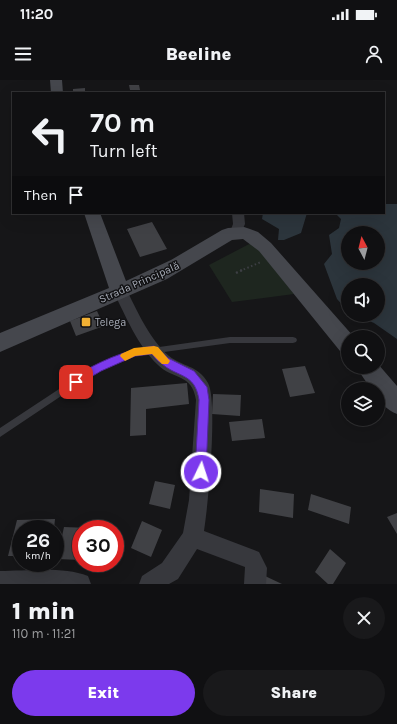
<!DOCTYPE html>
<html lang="en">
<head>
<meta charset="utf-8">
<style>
	body { margin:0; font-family:Karla,sans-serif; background:#19191b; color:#f1f3f6; height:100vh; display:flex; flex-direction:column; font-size:15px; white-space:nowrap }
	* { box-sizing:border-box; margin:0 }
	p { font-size:13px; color:#9c9d9f }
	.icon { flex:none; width:22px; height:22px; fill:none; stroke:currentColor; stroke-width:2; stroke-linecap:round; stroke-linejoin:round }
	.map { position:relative; height:504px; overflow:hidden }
	.side { display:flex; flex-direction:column; background:#101012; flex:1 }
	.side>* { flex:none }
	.guide { position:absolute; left:12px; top:12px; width:373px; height:122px; border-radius:0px; box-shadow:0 4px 16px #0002,0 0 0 1px #303032; background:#101012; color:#f1f3f6; overflow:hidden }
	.needle { width:26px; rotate:353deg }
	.fabs { position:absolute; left:341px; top:146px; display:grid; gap:8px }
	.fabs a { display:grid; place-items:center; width:44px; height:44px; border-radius:50%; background:#101012; box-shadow:0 4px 16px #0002,0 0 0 1px #303032; font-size:20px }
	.speed { position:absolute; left:12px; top:440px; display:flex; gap:8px; font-size:20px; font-weight:700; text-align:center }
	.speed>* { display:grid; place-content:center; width:52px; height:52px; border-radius:50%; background:#101012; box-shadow:0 4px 16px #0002,0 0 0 1px #303032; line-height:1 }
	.speed small { font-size:10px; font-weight:400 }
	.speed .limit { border:6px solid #d22; background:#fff; color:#111 }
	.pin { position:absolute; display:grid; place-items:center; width:34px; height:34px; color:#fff; margin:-17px; border-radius:8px; box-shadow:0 2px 6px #0006 }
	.me { position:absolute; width:44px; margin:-22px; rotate:4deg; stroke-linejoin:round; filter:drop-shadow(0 0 3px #0008) }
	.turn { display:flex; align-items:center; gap:14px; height:84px; padding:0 12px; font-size:18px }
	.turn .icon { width:52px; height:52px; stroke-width:2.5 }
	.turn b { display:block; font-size:28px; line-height:34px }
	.then { display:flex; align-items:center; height:38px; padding:0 12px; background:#0003; gap:8px; font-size:15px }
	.round { display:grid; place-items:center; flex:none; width:42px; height:42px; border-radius:21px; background:#19191b }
	.head { display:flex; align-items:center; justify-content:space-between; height:68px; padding:0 12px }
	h1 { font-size:24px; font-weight:800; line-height:30px }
	.cta { display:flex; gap:8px; margin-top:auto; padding:8px 12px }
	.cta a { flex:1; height:46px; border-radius:24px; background:#7c3aed; color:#fff; font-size:16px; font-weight:800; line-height:46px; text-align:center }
	.cta a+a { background:#19191b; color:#f1f3f6 }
	.status { display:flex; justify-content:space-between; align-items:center; height:28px; padding:0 20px; background:#101012; direction:ltr }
	.status svg { height:11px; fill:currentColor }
	header { display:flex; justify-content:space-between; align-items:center; height:52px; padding:0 12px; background:#101012; font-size:18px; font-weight:800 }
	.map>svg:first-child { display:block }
	.green { fill:#1e261f }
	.water { fill:#2c353c; fill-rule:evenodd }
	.building { fill:#404145 }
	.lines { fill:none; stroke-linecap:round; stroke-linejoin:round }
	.path-far1 { stroke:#3d3f44; stroke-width:2; stroke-dasharray:1.5 2.5; stroke-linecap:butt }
	.path { stroke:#3d3f44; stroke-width:2.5; stroke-dasharray:2 3; stroke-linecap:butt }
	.service { fill:#37383d; fill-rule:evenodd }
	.minor { fill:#37383d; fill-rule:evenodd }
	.secondary { fill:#45474d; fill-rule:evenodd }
	.route { fill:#7c3aed; stroke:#51269a }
	.slow { fill:#f59e0b }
	.poi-dot { fill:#f2b134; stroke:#111113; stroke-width:1.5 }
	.labels { text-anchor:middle; stroke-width:3; stroke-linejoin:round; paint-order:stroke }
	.street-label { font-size:11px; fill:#a8adb8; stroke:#111113 }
	.poi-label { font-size:11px; fill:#a8adb8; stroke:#111113; text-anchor:start }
</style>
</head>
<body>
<div class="status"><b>11:20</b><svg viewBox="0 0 49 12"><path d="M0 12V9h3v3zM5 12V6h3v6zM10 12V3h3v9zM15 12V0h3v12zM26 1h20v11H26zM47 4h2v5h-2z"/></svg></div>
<header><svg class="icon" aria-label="menu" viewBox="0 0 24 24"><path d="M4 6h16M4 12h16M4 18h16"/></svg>Beeline<svg class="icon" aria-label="person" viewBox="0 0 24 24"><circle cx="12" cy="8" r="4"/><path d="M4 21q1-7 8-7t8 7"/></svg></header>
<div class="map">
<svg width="397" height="504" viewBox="0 0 397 504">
	<rect width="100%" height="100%" fill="#161618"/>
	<path class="green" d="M 253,162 L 294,214 L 232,222 L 209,185 Z"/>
	<path class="water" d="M 384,124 L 397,124 L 397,259 L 374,243 L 355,235 L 378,235 L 378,205 L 348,205 L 348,231 L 337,219 L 324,184 L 332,174 L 329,155 L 339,148 L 341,139 L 335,133 L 384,133 ZM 348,153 L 378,153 L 378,183 L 348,183 Z
		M 263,133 L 307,133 L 301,153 L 284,160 L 278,160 L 279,149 L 262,139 Z"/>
	<path class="building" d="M 129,5 L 139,5 L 140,10 L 130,10 Z
		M 85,8 L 85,13 L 73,13 L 73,9 Z
		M 152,142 L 167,169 L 140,177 L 127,149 Z
		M 97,231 L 104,246 L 76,256 L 70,241 Z
		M 305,286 L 315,313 L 290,317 L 282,289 Z
		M 187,303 L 189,324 L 146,329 L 146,355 L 130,356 L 131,308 Z
		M 213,314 L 241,315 L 240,336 L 212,334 Z
		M 262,339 L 265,358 L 232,361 L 229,342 Z
		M 155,401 L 175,405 L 170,429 L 149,424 Z
		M 260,409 L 294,414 L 293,438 L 259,432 Z
		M 311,414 L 351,427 L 349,444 L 308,430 Z
		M 397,433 L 397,454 L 387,437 Z
		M 55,439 L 54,449 L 21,449 L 21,476 L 8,476 L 17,440 Z
		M 142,441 L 162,450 L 151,477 L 131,468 Z
		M 64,447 L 89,448 L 81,449 L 81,480 L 57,479 Z
		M 330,469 L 346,483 L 333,504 L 328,504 L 315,492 Z
		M 265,496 L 282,504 L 263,504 Z"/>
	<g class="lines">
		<path class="path-far1" d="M 240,191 L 261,182"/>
		<path class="path" d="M 236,193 L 242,190"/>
		<path class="service" d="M 230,257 L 293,257 L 296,258 L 297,260 L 296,262 L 293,263 L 230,263 L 135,276 L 100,290 L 0,357 L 0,348 L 94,286 L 131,271 Z"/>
		<path class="minor" d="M 232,133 L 244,133 L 245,144 L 240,155 L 232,155 L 230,152 L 233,144 Z
			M 120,206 L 125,207 C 137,230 149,259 169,276 C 183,287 198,285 208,303 C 218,321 208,426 204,451 L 259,472 L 267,488 L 266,504 L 244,504 L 245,487 L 197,469 L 178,499 L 169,504 L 139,504 L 142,496 L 162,483 L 183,453 L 189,420 L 196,320 C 192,293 173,300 158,285 C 137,265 126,236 113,211 L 115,207 Z
			M 0,491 C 26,491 63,486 88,496 L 91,504 L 0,504 Z"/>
		<path class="secondary" d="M 50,0 L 62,0 L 63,13 L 51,13 Z
			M 84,133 L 100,133 L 126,201 L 171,180 L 222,150 L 228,148 L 244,147 L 250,149 L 258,152 L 271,163 L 354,257 L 348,257 L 348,274 L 340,271 L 259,171 L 243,159 L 232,160 L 167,199 L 0,272 L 0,253 L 109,208 Z
			M 378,284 L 397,306 L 397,334 C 386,330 378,321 378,309 L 371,309 L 356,287 L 378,287 Z"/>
	</g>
	<path class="route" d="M 154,266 L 168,278 L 194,291 L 207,307 L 209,320 L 206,392 L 205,396 L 201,398 L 197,396 L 195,392 L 199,320 C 195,292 177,298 161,283 C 157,281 155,277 152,274 L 135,276 L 101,291 L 76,306 L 71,302 L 72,298 C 98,282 124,270 154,266 Z"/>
	<path class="slow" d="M 154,266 L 158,267 L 170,281 L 168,284 L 162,284 L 152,274 L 135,276 L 125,281 L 120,276 L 121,274 L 134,268 Z"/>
	<rect class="poi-dot" x="81" y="237" width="10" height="10" rx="2"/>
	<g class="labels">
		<g class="street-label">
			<text transform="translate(139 202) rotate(-24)" y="4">Strada Principală</text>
		</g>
		<g class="poi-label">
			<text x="95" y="246">Telega</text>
		</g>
	</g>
</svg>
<div class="fabs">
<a><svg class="needle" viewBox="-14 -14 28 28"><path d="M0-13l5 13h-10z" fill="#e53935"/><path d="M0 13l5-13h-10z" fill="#9c9d9f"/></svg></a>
<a><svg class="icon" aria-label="sound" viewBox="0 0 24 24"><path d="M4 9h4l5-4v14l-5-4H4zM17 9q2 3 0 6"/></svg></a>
<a><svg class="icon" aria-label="search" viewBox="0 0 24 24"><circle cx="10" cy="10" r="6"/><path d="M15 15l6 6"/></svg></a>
<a><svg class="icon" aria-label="layers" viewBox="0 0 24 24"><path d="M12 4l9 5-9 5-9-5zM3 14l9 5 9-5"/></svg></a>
</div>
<div class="speed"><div>26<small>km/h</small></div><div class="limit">30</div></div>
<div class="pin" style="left:76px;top:302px;background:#d93025"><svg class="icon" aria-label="arrive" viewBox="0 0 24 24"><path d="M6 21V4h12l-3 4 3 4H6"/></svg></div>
<svg class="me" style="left:201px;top:392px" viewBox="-20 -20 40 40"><circle r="17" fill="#7c3aed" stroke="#fff" stroke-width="3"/><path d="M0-11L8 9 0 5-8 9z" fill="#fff"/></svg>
<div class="guide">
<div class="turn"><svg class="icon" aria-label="left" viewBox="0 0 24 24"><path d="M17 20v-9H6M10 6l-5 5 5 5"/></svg><div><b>70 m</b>Turn left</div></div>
<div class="then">Then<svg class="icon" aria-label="arrive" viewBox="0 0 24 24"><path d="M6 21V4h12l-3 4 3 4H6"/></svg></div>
</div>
</div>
<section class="side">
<div class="head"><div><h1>1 min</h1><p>110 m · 11:21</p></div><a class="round"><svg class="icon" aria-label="close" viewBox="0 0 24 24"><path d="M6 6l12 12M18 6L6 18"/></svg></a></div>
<div class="cta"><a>Exit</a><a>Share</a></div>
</section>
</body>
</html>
